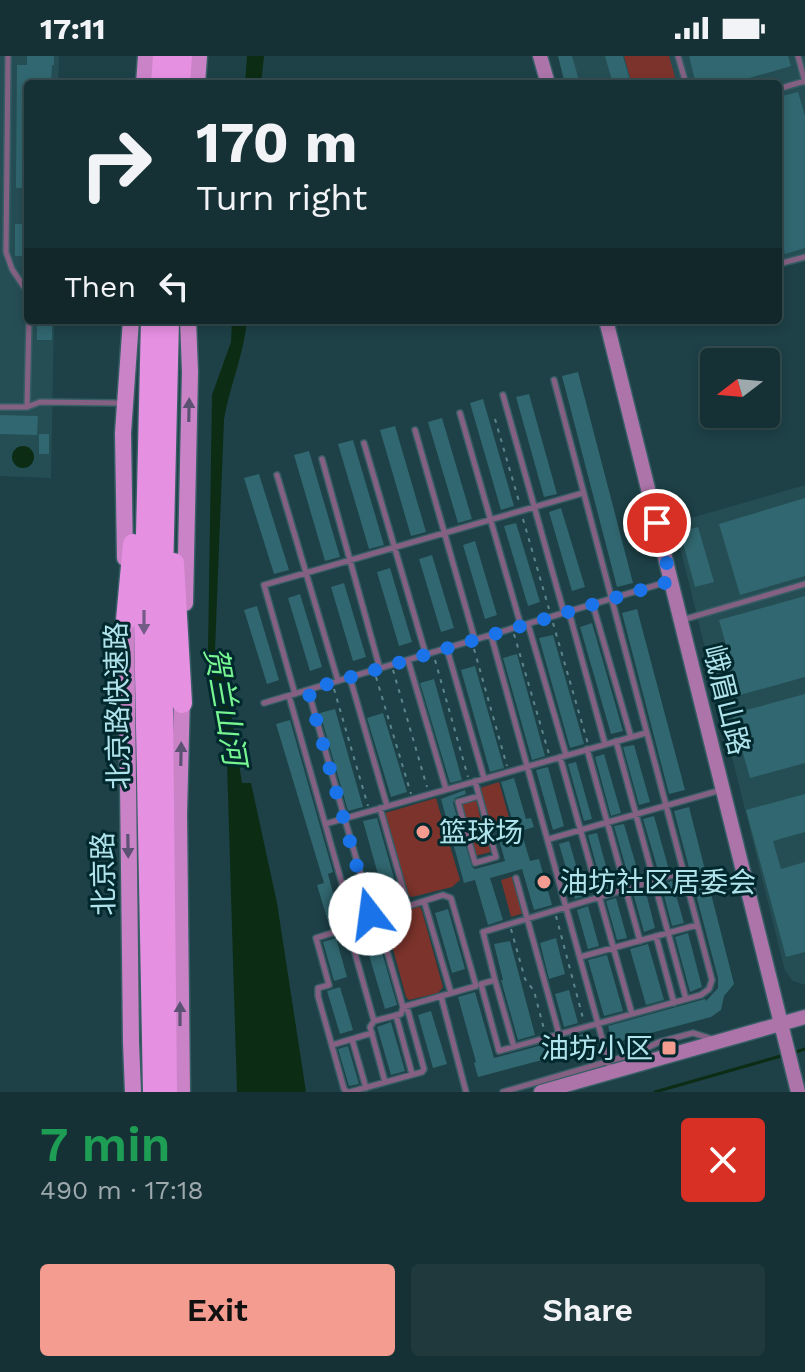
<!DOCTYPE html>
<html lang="en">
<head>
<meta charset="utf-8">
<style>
	body { margin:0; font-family:"Work Sans","Noto Sans SC",sans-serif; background:#1f393d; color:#f1f3f6; height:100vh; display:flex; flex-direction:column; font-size:30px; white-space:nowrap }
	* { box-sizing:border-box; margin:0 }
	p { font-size:26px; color:#9ea9ad }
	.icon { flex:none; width:44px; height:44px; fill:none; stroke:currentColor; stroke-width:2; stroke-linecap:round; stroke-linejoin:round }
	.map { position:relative; height:1036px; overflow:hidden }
	.panel { display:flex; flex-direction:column; background:#163135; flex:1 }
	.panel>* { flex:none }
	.hud { position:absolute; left:24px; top:24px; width:758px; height:244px; border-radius:8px; box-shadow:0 4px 12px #0003,0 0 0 2px #354c50; background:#163135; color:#f1f3f6; overflow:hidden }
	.needle { width:52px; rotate:254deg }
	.buttons { position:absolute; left:700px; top:292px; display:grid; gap:16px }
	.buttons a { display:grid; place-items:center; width:80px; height:80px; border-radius:8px; background:#163135; box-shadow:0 4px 12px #0003,0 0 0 2px #354c50; font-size:40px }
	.pin { position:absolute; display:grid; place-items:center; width:68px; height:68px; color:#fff; margin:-34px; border:4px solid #fff; border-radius:50%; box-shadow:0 2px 8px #0007 }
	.me { position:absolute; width:88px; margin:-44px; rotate:345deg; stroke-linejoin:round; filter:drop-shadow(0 0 6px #0008) }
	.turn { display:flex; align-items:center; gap:28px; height:168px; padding:0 40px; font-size:36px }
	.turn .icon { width:104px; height:104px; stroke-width:2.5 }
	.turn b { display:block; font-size:56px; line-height:68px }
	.then { display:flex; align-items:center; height:76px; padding:0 40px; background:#0003; gap:16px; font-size:30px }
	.round { display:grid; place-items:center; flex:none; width:84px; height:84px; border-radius:8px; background:#1f393d }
	.summary { display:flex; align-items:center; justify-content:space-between; height:136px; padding:0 40px }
	h1 { font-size:48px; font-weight:600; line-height:60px; color:#1e9e55 }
	.action { display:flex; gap:16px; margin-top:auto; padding:16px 40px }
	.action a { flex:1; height:92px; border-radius:8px; background:#f59c90; color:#111; font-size:32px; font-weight:600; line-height:92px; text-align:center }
	.action a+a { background:#1f393d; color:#f1f3f6 }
	.status { display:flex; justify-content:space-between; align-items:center; height:56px; padding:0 40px; background:#163135; direction:ltr }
	.status svg { height:22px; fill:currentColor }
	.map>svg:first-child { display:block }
	.built { fill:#254e54 }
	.green { fill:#7b332b }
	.water { fill:#0c2c14 }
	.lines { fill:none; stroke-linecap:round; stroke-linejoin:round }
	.stream { stroke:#0c2c14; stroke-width:3 }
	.building { fill:#316770 }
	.lane-casing { stroke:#375e65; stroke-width:8 }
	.secondary-casing { stroke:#375e65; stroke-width:17 }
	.primary-casing { stroke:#375e65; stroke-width:19 }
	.highway-casing { stroke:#375e65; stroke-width:23 }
	.path { stroke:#5b868d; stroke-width:2; stroke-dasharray:4 6; stroke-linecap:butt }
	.lane { stroke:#846182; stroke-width:5 }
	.secondary { stroke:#ac74a9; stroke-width:14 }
	.primary { stroke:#cb83c7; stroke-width:16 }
	.highway { stroke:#e690e2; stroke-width:20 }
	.oneway { fill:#5b5172 }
	.oneway2 { fill:#735c88 }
	.route { stroke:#1a73e8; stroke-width:14; stroke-dasharray:0 25.2 }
	.poi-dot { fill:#f59c90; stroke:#00282d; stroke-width:3 }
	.labels { text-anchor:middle; stroke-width:6; stroke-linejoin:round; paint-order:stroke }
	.street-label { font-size:28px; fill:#b0e3ec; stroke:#00282d }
	.poi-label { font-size:28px; fill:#b0e3ec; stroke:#00282d; text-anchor:start }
	.water-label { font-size:30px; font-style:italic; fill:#76f591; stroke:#00282d }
</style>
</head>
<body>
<div class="status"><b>17:11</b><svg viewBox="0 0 49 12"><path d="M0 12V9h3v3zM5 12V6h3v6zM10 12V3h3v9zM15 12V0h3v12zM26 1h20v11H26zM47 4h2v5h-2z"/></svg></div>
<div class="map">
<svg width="805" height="1036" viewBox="0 0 805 1036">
	<rect width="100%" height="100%" fill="#1d4147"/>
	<path class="built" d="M 0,0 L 59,0 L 58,28 L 28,28 L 28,264 L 54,264 L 51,422 L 0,420 Z
		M 561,0 L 805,0 L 805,205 L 778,213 L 778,28 L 568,28 Z
		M 805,429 L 805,929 L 793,925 L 785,915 L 674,467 Z"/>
	<path class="green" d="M 624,0 L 669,0 L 677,28 L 632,28 Z
		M 499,726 L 510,765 L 491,771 L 480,732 Z
		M 436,742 L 460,824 L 452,831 L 412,841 L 408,839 L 385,757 Z
		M 476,743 L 481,765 L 467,769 L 461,748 Z
		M 483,768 L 491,796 L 475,800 L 468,773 Z
		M 514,820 L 524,857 L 511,861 L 501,824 Z
		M 416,850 L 420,851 L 422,855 L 443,931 L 438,937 L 409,944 L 406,941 L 385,864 L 386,860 Z"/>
	<path class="water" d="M 247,0 L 264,0 L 261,28 L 245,28 Z
		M 232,264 L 247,264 C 244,298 230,329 224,363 L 215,594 L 221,594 L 242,727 L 251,727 L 277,847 L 306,1036 L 237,1036 L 227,707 L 208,595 L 212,339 L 231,286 Z
		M12 401a11 11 0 1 1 22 0a11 11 0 1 1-22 0Z"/>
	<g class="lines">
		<path class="stream" d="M 796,996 L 805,993
			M 655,1036 L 781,1000"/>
	</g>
	<path class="building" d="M 27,0 L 54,0 L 54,9 L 52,9 L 51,28 L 28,28 L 28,132 L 16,132 L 17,9 L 27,9 Z
		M 558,0 L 572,0 L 580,28 L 565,28 Z
		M 605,0 L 623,0 L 631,28 L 613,28 Z
		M 689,0 L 788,0 L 791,10 L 729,28 L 696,28 Z
		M 798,36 L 805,60 L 805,192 L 785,198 L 778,172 L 778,41 Z
		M 15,168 L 28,168 L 28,200 L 15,200 Z
		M 37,264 L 52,264 L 52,284 L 37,284 Z
		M 578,316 L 633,527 L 617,531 L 562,320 Z
		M 529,338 L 557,438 L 544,441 L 516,341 Z
		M 483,343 L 514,450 L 501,454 L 470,347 Z
		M 0,359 L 38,360 L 37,379 L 0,378 Z
		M 442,362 L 472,463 L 458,467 L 428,366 Z
		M 395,370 L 426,476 L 411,480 L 380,374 Z
		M 39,378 L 49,378 L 49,398 L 39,398 Z
		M 353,384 L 384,489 L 369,493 L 338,388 Z
		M 309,395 L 340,501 L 325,505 L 294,399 Z
		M 259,418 L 289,514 L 274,518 L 244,422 Z
		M 805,442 L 805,520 L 740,539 L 719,468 Z
		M 561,452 L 585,531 L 572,535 L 549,456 Z
		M 516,467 L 540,546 L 528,550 L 504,470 Z
		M 698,471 L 714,526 L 695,531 L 680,476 Z
		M 475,485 L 497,559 L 485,563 L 463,489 Z
		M 432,499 L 454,572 L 441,576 L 419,503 Z
		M 390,512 L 412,586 L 399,590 L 377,516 Z
		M 344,527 L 366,601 L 353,605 L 331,531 Z
		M 300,538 L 322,611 L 310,615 L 288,542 Z
		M 805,540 L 805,621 L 740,639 L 719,564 Z
		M 257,550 L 279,624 L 267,628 L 244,554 Z
		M 637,553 L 685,734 L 669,738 L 622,557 Z
		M 592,567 L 623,675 L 611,678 L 580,571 Z
		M 553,579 L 584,688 L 570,692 L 539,582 Z
		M 517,598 L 545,700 L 532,704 L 503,602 Z
		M 475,610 L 504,712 L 490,716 L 461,614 Z
		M 434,623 L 462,724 L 450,727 L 420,627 Z
		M 805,638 L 805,707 L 750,722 L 732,658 Z
		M 335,653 L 363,751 L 348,755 L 320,657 Z
		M 383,657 L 407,736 L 391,741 L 367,662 Z
		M 290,664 L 333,816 L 328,818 L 341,868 L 330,872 L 317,829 L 324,827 L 276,668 Z
		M 634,689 L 650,746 L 639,749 L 623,691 Z
		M 604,698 L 621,757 L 611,760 L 595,701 Z
		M 576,706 L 592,763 L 584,765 L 568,708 Z
		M 548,711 L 564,770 L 553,774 L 536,714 Z
		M 514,722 L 526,763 L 531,762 L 534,771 L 521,775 L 530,805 L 539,803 L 552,849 L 534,854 L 522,813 L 490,822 L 503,864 L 488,869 L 475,824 L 464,827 L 441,743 L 465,734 L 466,738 L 455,742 L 453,747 L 472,811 L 475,813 L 505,805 L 496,773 L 513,767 L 501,726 Z
		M 805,738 L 805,776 L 773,785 L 781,813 L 805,806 L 805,896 L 786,901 L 746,754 Z
		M 689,751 L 734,928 L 724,940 L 721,954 L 711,961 L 613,987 L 608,970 L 705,943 L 706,945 L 718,932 L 718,922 L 674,755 Z
		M 654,760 L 669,814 L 659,818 L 643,763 Z
		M 377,762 L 400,843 L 386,847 L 363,765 Z
		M 624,768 L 640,823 L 630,826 L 614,770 Z
		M 597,777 L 612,832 L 603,834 L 588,779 Z
		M 569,785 L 585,840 L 575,843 L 559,788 Z
		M 672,825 L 684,867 L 672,870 L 661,828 Z
		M 645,833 L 655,872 L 644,876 L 633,837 Z
		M 616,842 L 627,882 L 617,884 L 606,845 Z
		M 588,850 L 599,890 L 588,893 L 577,854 Z
		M 448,853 L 465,913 L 452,917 L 435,857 Z
		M 374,868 L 397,949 L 385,953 L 361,872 Z
		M 688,877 L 702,931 L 690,936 L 675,881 Z
		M 336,882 L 347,921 L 334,925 L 323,886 Z
		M 556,882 L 565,918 L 549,923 L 540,887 Z
		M 510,885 L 535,979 L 518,984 L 501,924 L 503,924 L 494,888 Z
		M 648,888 L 664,944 L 646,949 L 630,893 Z
		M 607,899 L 623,955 L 604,960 L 588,904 Z
		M 340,931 L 353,974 L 340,978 L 327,935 Z
		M 569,934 L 578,967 L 564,971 L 555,938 Z
		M 475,936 L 494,1002 L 587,977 L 591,991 L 478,1021 L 474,1007 L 476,1006 L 458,941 Z
		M 431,955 L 447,1008 L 433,1012 L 418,959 Z
		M 391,966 L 405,1015 L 391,1019 L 377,971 Z
		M 348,990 L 359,1028 L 349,1030 L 338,993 Z"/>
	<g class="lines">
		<g class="lane-casing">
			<path id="lane" d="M 8,0 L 6,196 L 12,213 L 28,237
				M 678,0 L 686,28
				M 798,0 L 805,26
				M 778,33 L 805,25
				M 778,208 L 805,201
				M 503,339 L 564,557
				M 0,351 L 27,351 L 40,346 L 122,347
				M 27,351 L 29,264
				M 460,357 L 521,570
				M 415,374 L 475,584
				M 364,387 L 426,599
				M 322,403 L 380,613
				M 277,419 L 338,625
				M 593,549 L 631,681
				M 569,556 L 605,688
				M 682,564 L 805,528
				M 528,568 L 566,699
				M 491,579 L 611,1015
				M 447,593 L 484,722
				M 408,604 L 446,733
				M 350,622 L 387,750
				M 308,634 L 372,858
				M 295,638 L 264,529 L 583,437
				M 289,640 L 352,863
				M 264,647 L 670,525
				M 616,685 L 686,943
				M 587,693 L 640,885
				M 560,701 L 632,958
				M 475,725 L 496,801 L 475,807 L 458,746 L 479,740
				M 380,752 L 408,850
				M 325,768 L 646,677
				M 549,783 L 721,734
				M 516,822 L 559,978
				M 443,839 L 451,842 L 476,930 L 403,951 L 377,860 Z
				M 424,845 L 451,937
				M 656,880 L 674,947
				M 580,901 L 697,869
				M 495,924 L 514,991
				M 481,928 L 499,995 L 701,939 L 709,933 L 712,924 L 554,324
				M 481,928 L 495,924 L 483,876 L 683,816
				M 441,940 L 466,1036
				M 396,959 L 412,1018
				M 374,965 L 370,971 L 385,1026
				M 332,989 L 352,983
				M 366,1032 L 352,983 L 372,977
				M 347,1036 L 344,1033 L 318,940 L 318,932 L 329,929 L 316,882 L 348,872
				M 350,1036 L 422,1016 L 424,1013 L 408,955 L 403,951 L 401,958 L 374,965 L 346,865 L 370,858
				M 503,1036 L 637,997 L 659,986 L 693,977 L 712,983"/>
		</g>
		<g class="secondary-casing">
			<path id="secondary" d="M 540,0 L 548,28
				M 606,264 L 798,1036
				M 541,1036 L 805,961"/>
		</g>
		<g class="primary-casing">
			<path id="primary" d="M 144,28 L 146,0
				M 197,28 L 199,0
				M 125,502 L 123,377 L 131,264
				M 185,547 L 190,316 L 188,264
				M 126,553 L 131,986 L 133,1036
				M 182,1036 L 179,758 L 182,638"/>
		</g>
		<g class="highway-casing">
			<path id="highway" d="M 161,28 L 163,0
				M 180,28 L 182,0
				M 151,264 L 144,564 L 153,1036
				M 174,507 L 182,647
				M 126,564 L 133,488
				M 167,1036 L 162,563 L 169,264"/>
		</g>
		<path class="path" d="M 495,363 L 520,449
			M 523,463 L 549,553
			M 553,567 L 588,688
			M 514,578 L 549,698
			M 474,593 L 507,710
			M 435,604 L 468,721
			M 393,614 L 427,731
			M 376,621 L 411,738
			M 334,633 L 368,750
			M 556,860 L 584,966
			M 511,873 L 525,923 L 534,935 L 545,977"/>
		<use href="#lane" class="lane"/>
		<use href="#secondary" class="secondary"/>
		<use href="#primary" class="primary"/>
		<use href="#highway" class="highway"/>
	</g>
	<defs><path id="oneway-solid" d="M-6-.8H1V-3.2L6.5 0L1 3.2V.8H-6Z" transform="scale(2)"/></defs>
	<g class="oneway">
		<use href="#oneway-solid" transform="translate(189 354) rotate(-89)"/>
		<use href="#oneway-solid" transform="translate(181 698) rotate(-89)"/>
		<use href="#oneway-solid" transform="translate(128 790) rotate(89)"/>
		<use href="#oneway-solid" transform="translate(180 958) rotate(-90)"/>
	</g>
	<use class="oneway2" href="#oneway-solid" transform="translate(144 566) rotate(90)"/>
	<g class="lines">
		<path class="route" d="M 370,858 L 308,634 L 671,525 L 657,467"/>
	</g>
	<g class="poi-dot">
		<circle cx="423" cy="776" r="8"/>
		<circle cx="544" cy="826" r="8"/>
		<rect x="661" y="984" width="16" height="16" rx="4"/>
	</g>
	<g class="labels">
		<g class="street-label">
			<text transform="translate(727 644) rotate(76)" y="10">峨眉山路</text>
			<text transform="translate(117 650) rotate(-91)" y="10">北京路快速路</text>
			<text transform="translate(103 818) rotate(-91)" y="10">北京路</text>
		</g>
		<g class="poi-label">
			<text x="439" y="786">篮球场</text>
			<text x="560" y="836">油坊社区居委会</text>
			<text x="653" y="1002" text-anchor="end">油坊小区</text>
		</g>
		<g class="water-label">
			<text transform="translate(225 650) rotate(80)" y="10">贺兰山河</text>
		</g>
	</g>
</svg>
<div class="buttons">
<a><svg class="needle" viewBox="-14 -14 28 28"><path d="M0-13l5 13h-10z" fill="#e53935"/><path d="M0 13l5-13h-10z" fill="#9ea9ad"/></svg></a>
</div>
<div class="pin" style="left:657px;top:467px;background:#d93025"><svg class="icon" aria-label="arrive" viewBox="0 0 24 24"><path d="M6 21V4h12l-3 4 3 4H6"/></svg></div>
<svg class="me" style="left:370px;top:858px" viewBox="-20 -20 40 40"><circle r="19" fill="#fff"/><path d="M0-13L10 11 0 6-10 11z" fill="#1a73e8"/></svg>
<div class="hud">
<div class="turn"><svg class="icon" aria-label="right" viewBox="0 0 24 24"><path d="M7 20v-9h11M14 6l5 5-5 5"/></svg><div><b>170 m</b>Turn right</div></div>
<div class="then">Then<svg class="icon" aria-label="left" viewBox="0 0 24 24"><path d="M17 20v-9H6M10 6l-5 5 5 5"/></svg></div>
</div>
</div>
<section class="panel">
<div class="summary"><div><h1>7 min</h1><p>490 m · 17:18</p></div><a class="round" style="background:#d93025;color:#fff"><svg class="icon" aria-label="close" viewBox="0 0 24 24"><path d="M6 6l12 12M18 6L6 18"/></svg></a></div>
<div class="action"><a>Exit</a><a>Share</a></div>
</section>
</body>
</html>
